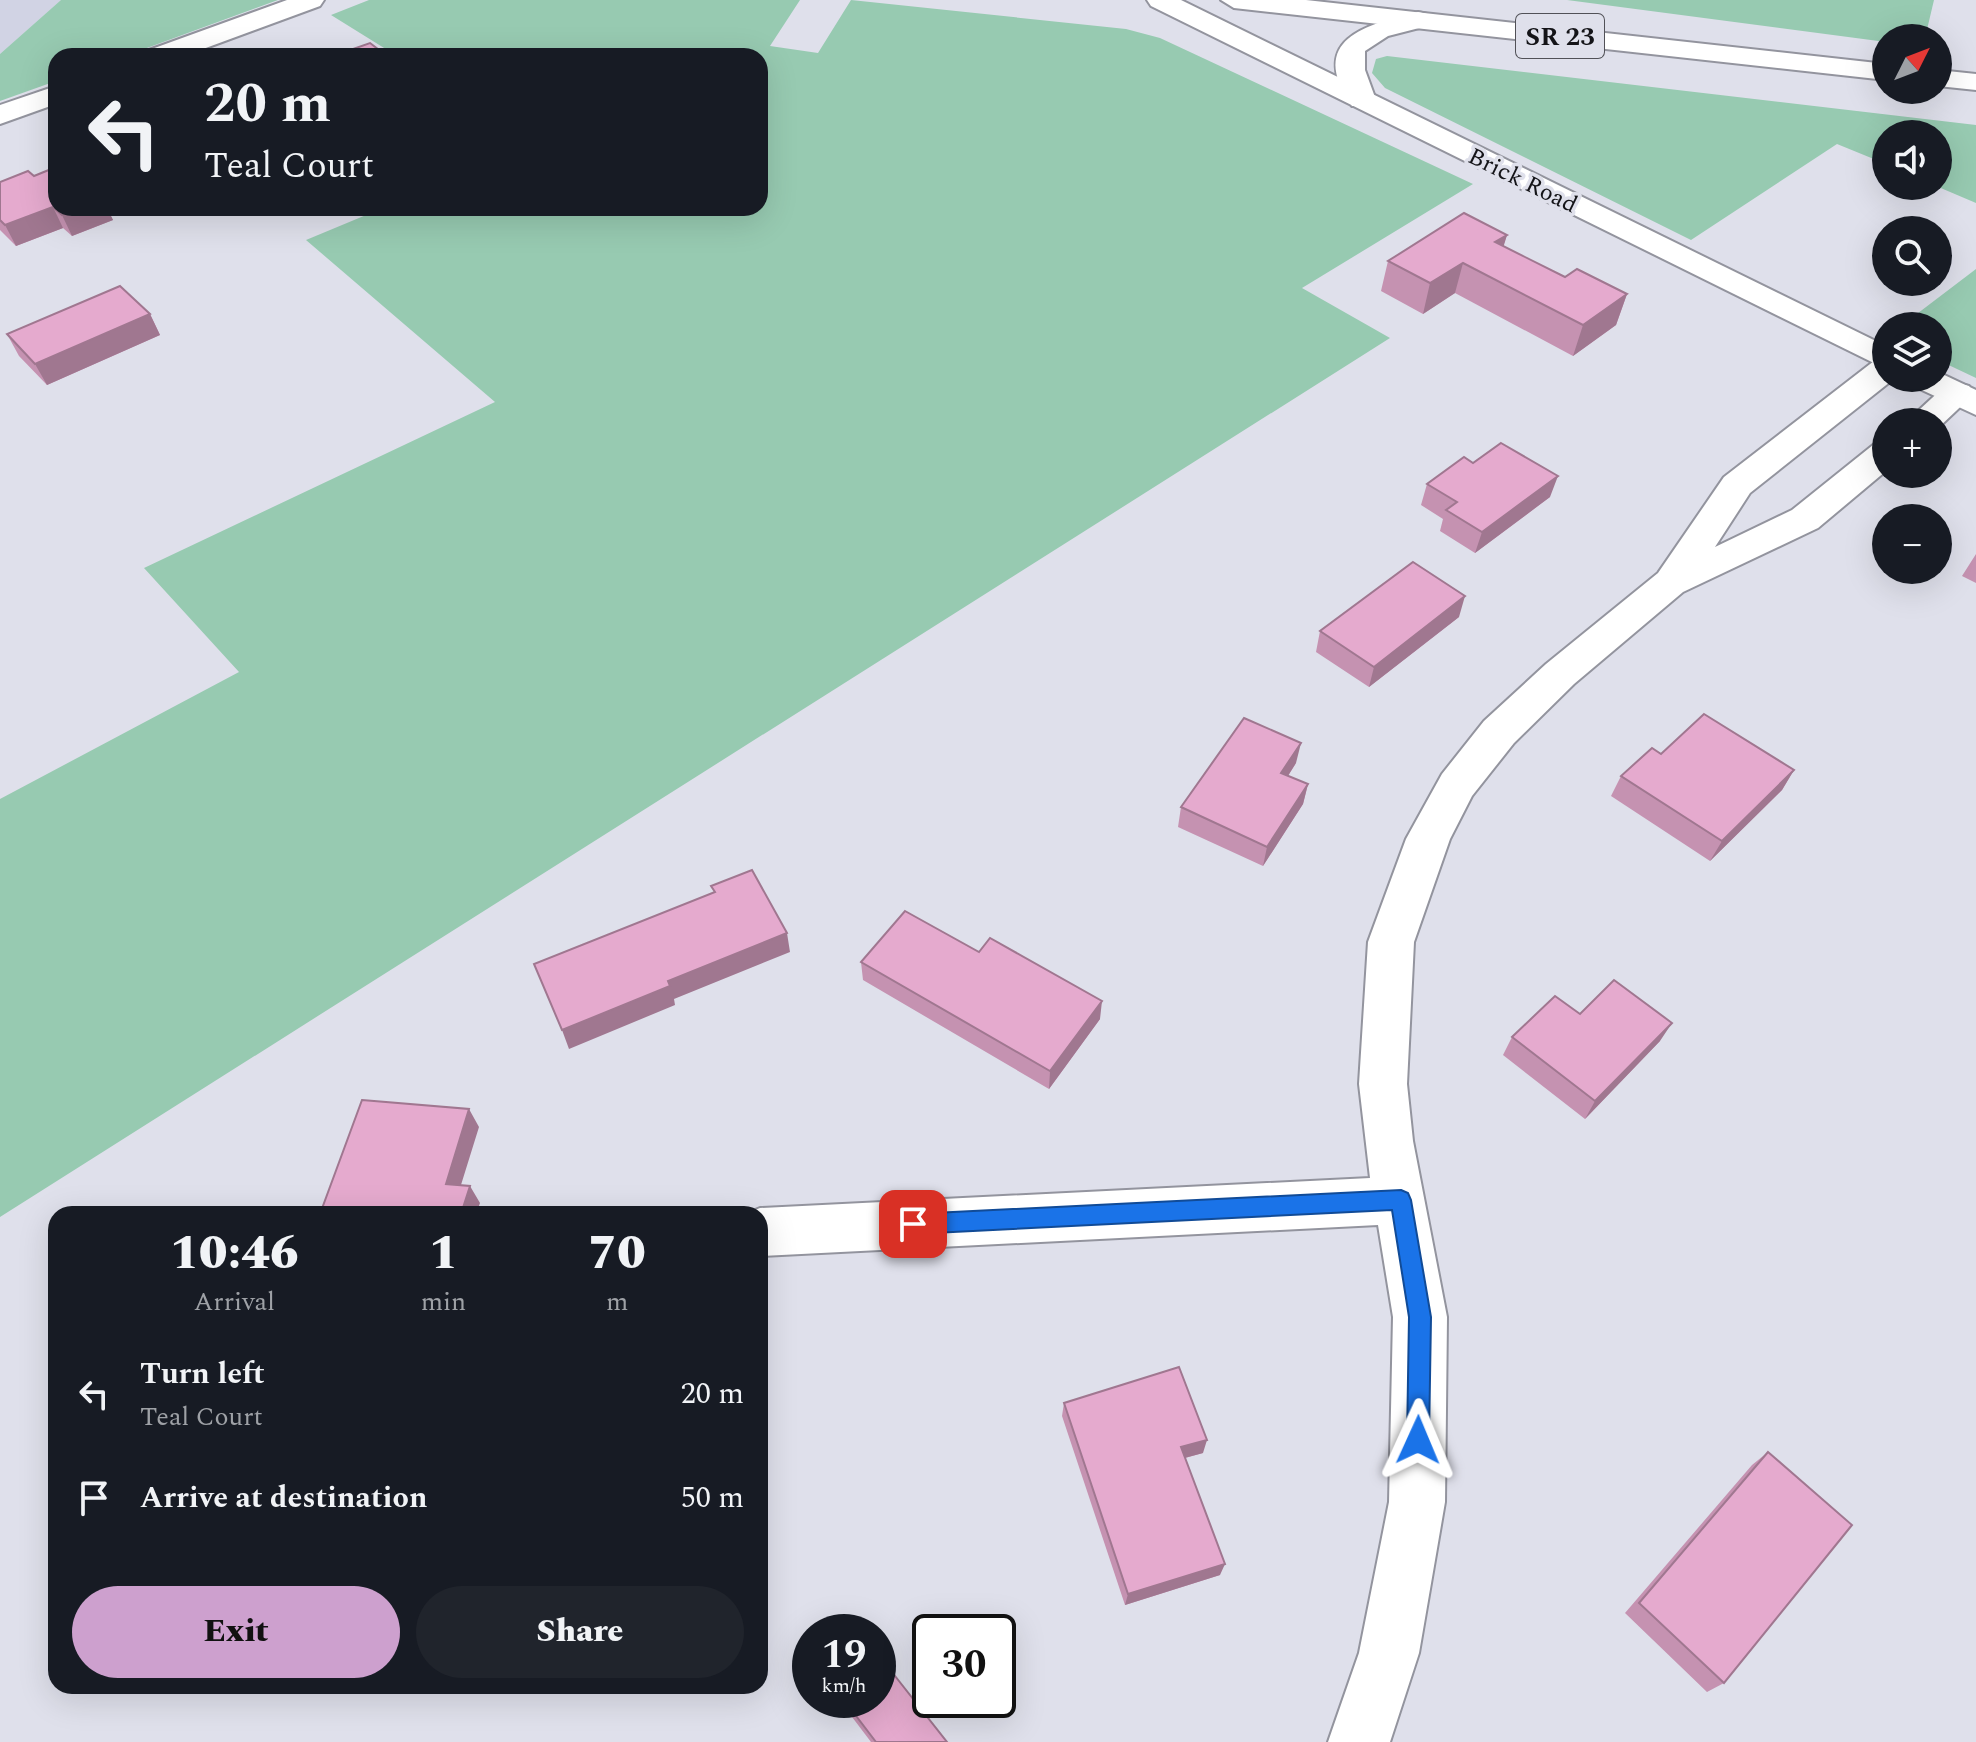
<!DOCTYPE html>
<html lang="en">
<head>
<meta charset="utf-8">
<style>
	body { margin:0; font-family:Spectral,serif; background:#20242c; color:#f1f3f6; height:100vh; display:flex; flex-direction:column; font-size:30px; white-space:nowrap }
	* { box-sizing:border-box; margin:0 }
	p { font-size:26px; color:#9ea1a6 }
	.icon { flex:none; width:44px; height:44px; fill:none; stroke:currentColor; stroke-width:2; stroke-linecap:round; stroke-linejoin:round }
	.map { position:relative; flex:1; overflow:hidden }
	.side { position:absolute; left:48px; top:1206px; width:720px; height:488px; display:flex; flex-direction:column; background:#171b24; border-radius:24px; box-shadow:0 8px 32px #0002 }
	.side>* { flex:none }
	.hud { position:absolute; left:48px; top:48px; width:720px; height:168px; border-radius:24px; box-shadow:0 8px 32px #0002; background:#171b24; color:#f1f3f6; overflow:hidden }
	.needle { width:52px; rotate:48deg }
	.controls { position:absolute; left:1872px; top:24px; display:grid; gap:16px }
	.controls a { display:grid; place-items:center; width:80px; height:80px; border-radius:50%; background:#171b24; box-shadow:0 8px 32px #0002; font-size:40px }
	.speed { position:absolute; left:792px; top:1614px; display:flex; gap:16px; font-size:40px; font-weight:700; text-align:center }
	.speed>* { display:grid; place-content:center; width:104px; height:104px; border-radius:50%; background:#171b24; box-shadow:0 8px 32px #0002; line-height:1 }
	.speed small { font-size:20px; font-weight:400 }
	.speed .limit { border:4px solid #111; border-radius:12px; background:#fff; color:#111 }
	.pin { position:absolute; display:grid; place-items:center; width:68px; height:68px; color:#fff; margin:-34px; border-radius:16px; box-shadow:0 4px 12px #0006 }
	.me { position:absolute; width:88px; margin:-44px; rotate:1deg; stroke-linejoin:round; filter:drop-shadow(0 0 6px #0008) }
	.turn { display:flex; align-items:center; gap:28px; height:168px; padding:0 24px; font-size:36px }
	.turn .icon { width:104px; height:104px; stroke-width:2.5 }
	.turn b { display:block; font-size:56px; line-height:68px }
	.eta { display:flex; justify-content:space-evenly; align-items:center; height:136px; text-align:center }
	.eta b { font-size:48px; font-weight:800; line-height:56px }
	.button { display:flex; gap:16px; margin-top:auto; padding:16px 24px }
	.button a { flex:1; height:92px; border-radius:48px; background:#cda0ce; color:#111; font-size:32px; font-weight:800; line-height:92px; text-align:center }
	.button a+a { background:#20242c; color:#f1f3f6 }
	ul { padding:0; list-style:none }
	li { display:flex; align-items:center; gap:24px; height:104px; padding:0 24px }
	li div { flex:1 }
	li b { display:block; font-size:30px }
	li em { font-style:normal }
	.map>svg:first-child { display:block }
	.built { fill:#d1d3e4 }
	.green { fill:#97cab1 }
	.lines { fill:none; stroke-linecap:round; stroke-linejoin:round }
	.minor-casing { stroke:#93949e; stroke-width:4 }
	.tertiary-casing { stroke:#93949e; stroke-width:4 }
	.secondary-casing { stroke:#93949e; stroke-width:4 }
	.primary-casing { stroke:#93949e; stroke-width:4 }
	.minor { fill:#fff; fill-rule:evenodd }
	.tertiary { fill:#fff; fill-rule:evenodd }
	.secondary { fill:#fff; fill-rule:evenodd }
	.primary { fill:#fff; fill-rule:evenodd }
	.wall { fill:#c592b1 }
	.shaded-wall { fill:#a07790 }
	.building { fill:#e5aace; stroke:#a07790; stroke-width:2 }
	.route { fill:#1a73e8; stroke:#114b97; stroke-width:2 }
	.labels { text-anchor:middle; stroke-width:7; stroke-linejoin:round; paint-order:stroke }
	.far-street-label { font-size:24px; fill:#141418; stroke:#dfe0eb }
	.shield { fill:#dfe0eb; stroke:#515157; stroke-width:2 }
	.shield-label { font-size:26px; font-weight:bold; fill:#141418 }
</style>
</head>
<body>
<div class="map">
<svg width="1976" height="1742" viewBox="0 0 1976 1742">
	<rect width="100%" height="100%" fill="#dfe0eb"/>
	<path class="built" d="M 0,0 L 61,0 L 0,54 Z"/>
	<path class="green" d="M 61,0 L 278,0 L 125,56 L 56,56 L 56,81 L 0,101 L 0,54 Z
		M 369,0 L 800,0 L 770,46 L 818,53 L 851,0 L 1126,29 L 1160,38 L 1473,184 L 1302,288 L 1390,338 L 0,1217 L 0,799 L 239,672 L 144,568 L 495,402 L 306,240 L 383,208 L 760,208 L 760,56 L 397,56 L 331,15 Z
		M 1567,0 L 1934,0 L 1925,38 L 1886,38 L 1886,42 Z
		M 1387,56 L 1976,125 L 1976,203 L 1936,186 L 1938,134 L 1886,134 L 1886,164 L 1837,144 L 1691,240 L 1385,88 L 1372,73 L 1376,59 Z
		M 1976,269 L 1976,378 L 1938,360 L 1938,326 L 1901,326 Z"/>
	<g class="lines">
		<g class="minor-casing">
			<path id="minor" d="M 287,0 L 324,0 L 320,6 L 184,56 L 145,56 L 149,50 Z
				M 56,86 L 56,104 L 0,124 L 0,105 Z
				M 1886,358 L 1886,378 L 1895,378 L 1750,493 L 1715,547 L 1792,510 L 1873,445 L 1886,442 L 1886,471 L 1818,528 L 1683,592 L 1574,684 L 1514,743 L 1472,796 L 1450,839 L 1414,942 L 1407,1084 L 1413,1141 L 1447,1317 L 1445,1502 L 1419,1653 L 1390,1742 L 1328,1742 L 1359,1653 L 1389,1502 L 1393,1317 L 1378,1225 L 760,1256 L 760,1214 L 745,1214 L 760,1208 L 1370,1178 L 1359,1084 L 1368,942 L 1406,839 L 1442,774 L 1484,721 L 1546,664 L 1658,573 L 1724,477 L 1874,361 Z
				M 1957,383 L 1969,386 L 1974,394 L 1938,428 L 1938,422 L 1906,422 L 1945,386 Z"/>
		</g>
		<g class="tertiary-casing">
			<path id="tertiary" d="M 1147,0 L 1181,0 L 1886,346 L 1886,369 L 1151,6 Z
				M 1938,372 L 1976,390 L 1976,415 L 1911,385 L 1906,378 L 1938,378 Z"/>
		</g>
		<g class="secondary-casing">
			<path id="secondary" d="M 1418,12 L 1427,14 L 1431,20 L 1427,26 L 1388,36 L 1365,51 L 1365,70 L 1376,100 L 1372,106 L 1352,106 C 1306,39 1366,25 1418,12 Z"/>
		</g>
		<g class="primary-casing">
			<path id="primary" d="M 1221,0 L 1306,0 L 1886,64 L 1886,80 L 1234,8 Z
				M 1938,70 L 1976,74 L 1976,90 L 1938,86 Z"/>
		</g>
		<use href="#minor" class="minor"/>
		<use href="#tertiary" class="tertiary"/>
		<use href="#secondary" class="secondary"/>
		<use href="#primary" class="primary"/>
	</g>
	<path class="wall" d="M 0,182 L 56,208 L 112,208 L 108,210 L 113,220 L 72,236 L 63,228 L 16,246 L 0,230 Z
		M 1507,235 L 1503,246 L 1565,277 L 1627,294 L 1616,325 L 1573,356 L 1455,293 L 1423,314 L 1381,291 L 1388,261 Z
		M 150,314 L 160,335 L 47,385 L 19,356 L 7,334 Z
		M 1473,463 L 1550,497 L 1475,553 L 1440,531 L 1443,519 L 1421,505 L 1427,484 Z
		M 1976,554 L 1976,583 L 1962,576 Z
		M 1459,617 L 1369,687 L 1316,652 L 1320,631 Z
		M 1661,754 L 1794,770 L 1782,790 L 1710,861 L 1611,796 L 1621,776 Z
		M 1296,763 L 1288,776 L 1308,784 L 1303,804 L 1263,866 L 1178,827 L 1181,807 Z
		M 861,962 L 1100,1019 L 1049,1089 L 863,980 Z
		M 1580,1014 L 1660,1041 L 1585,1119 L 1503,1055 L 1512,1037 Z
		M 1064,1403 L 1203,1453 L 1185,1458 L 1220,1575 L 1125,1605 L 1062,1416 Z
		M 1768,1452 L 1724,1683 L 1707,1692 L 1625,1613 L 1752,1465 Z
		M 844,1700 L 947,1742 L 871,1742 L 849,1713 Z"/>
	<path class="shaded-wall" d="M 53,207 L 63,228 L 16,246 L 5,225 Z
		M 80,208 L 112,208 L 108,210 L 113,220 L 72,236 L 62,215 Z
		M 358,208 L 376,208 L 360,214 Z
		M 1507,235 L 1498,265 L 1495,242 Z
		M 1463,263 L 1455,293 L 1423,314 L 1430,283 Z
		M 1627,294 L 1616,325 L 1573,356 L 1583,325 Z
		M 150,314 L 160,335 L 47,385 L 35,364 Z
		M 1558,476 L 1550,497 L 1475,553 L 1482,532 Z
		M 1465,596 L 1459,617 L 1369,687 L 1374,667 Z
		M 1301,743 L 1296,763 L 1277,793 L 1281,773 Z
		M 1794,770 L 1782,790 L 1710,861 L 1722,841 Z
		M 1308,784 L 1303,804 L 1263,866 L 1267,847 Z
		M 787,933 L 790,952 L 674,999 L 675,1005 L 569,1049 L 562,1030 L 668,981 Z
		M 1102,1001 L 1100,1019 L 1049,1089 L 1050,1071 Z
		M 1672,1023 L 1660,1041 L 1585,1119 L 1595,1101 Z
		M 469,1109 L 479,1127 L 456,1201 L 446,1184 Z
		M 470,1186 L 480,1203 L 476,1214 L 461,1214 Z
		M 1207,1440 L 1203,1453 L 1177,1460 L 1181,1447 Z
		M 1225,1564 L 1220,1575 L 1125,1605 L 1128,1594 Z"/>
	<path class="building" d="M 370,43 L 387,56 L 333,56 Z
		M 322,53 L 327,56 L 314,56 Z
		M 56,167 L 56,208 L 80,208 L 62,215 L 53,207 L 5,225 L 0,220 L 0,182 L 28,171 L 34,176 Z
		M 1464,213 L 1507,235 L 1495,242 L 1565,277 L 1577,269 L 1627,294 L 1583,325 L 1463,263 L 1430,283 L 1388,261 Z
		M 120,286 L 150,314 L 35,364 L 7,334 Z
		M 1501,443 L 1558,476 L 1482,532 L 1446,510 L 1457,502 L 1427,484 L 1464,457 L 1473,463 Z
		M 1413,562 L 1465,596 L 1374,667 L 1320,631 Z
		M 1704,714 L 1794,770 L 1722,841 L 1621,776 L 1652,748 L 1661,754 Z
		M 1244,718 L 1301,743 L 1281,773 L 1308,784 L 1267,847 L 1181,807 Z
		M 752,870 L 787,933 L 668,981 L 670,986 L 562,1030 L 534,964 L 715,892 L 711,886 Z
		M 905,911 L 979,952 L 990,938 L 1102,1001 L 1050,1071 L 861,962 Z
		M 1614,980 L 1672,1023 L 1595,1101 L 1512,1037 L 1555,996 L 1580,1014 Z
		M 362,1100 L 469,1109 L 446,1184 L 470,1186 L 461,1214 L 320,1214 Z
		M 1179,1367 L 1207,1440 L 1181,1447 L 1225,1564 L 1128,1594 L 1064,1403 Z
		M 1768,1452 L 1852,1525 L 1724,1683 L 1639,1603 Z
		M 884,1662 L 947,1742 L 876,1742 L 844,1700 L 878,1700 L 878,1668 Z"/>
	<path class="route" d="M 1401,1190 L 1408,1193 L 1411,1200 L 1431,1317 L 1429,1440 L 1426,1448 L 1418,1452 L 1410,1448 L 1407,1440 L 1409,1317 L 1392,1210 L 913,1234 L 905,1231 L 902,1224 L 905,1217 L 913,1214 Z"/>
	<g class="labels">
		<g class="far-street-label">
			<text transform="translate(1523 180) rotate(26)" y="8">Brick Road</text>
		</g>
		<rect class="shield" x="1516" y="14" width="88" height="44" rx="6"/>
		<g class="shield-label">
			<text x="1560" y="45">SR 23</text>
		</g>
	</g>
</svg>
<div class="controls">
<a><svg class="needle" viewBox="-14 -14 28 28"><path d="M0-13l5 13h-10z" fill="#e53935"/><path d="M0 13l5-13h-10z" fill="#9ea1a6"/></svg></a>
<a><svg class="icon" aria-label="sound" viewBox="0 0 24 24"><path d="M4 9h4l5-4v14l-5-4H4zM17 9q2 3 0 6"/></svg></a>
<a><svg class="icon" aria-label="search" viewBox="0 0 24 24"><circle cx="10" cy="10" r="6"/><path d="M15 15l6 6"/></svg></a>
<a><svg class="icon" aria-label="layers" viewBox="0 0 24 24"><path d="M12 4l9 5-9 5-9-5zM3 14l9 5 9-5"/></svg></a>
<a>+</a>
<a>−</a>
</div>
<div class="speed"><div>19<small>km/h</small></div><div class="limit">30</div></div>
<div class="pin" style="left:913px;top:1224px;background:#d93025"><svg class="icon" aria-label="arrive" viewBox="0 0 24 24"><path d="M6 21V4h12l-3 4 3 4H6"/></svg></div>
<svg class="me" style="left:1418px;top:1440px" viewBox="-20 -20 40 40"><path d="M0-17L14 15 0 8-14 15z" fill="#1a73e8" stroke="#fff" stroke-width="4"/></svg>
<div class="hud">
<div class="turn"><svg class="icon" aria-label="left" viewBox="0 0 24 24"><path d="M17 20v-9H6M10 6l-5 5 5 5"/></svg><div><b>20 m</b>Teal Court</div></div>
</div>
<section class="side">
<div class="eta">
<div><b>10:46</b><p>Arrival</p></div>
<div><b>1</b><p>min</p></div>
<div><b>70</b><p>m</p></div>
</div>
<ul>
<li><svg class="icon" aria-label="left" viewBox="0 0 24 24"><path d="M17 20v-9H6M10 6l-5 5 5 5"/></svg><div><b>Turn left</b><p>Teal Court</p></div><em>20 m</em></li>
<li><svg class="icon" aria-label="arrive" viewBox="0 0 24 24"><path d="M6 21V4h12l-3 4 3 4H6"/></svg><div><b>Arrive at destination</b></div><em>50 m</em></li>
</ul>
<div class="button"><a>Exit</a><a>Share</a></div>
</section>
</div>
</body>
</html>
